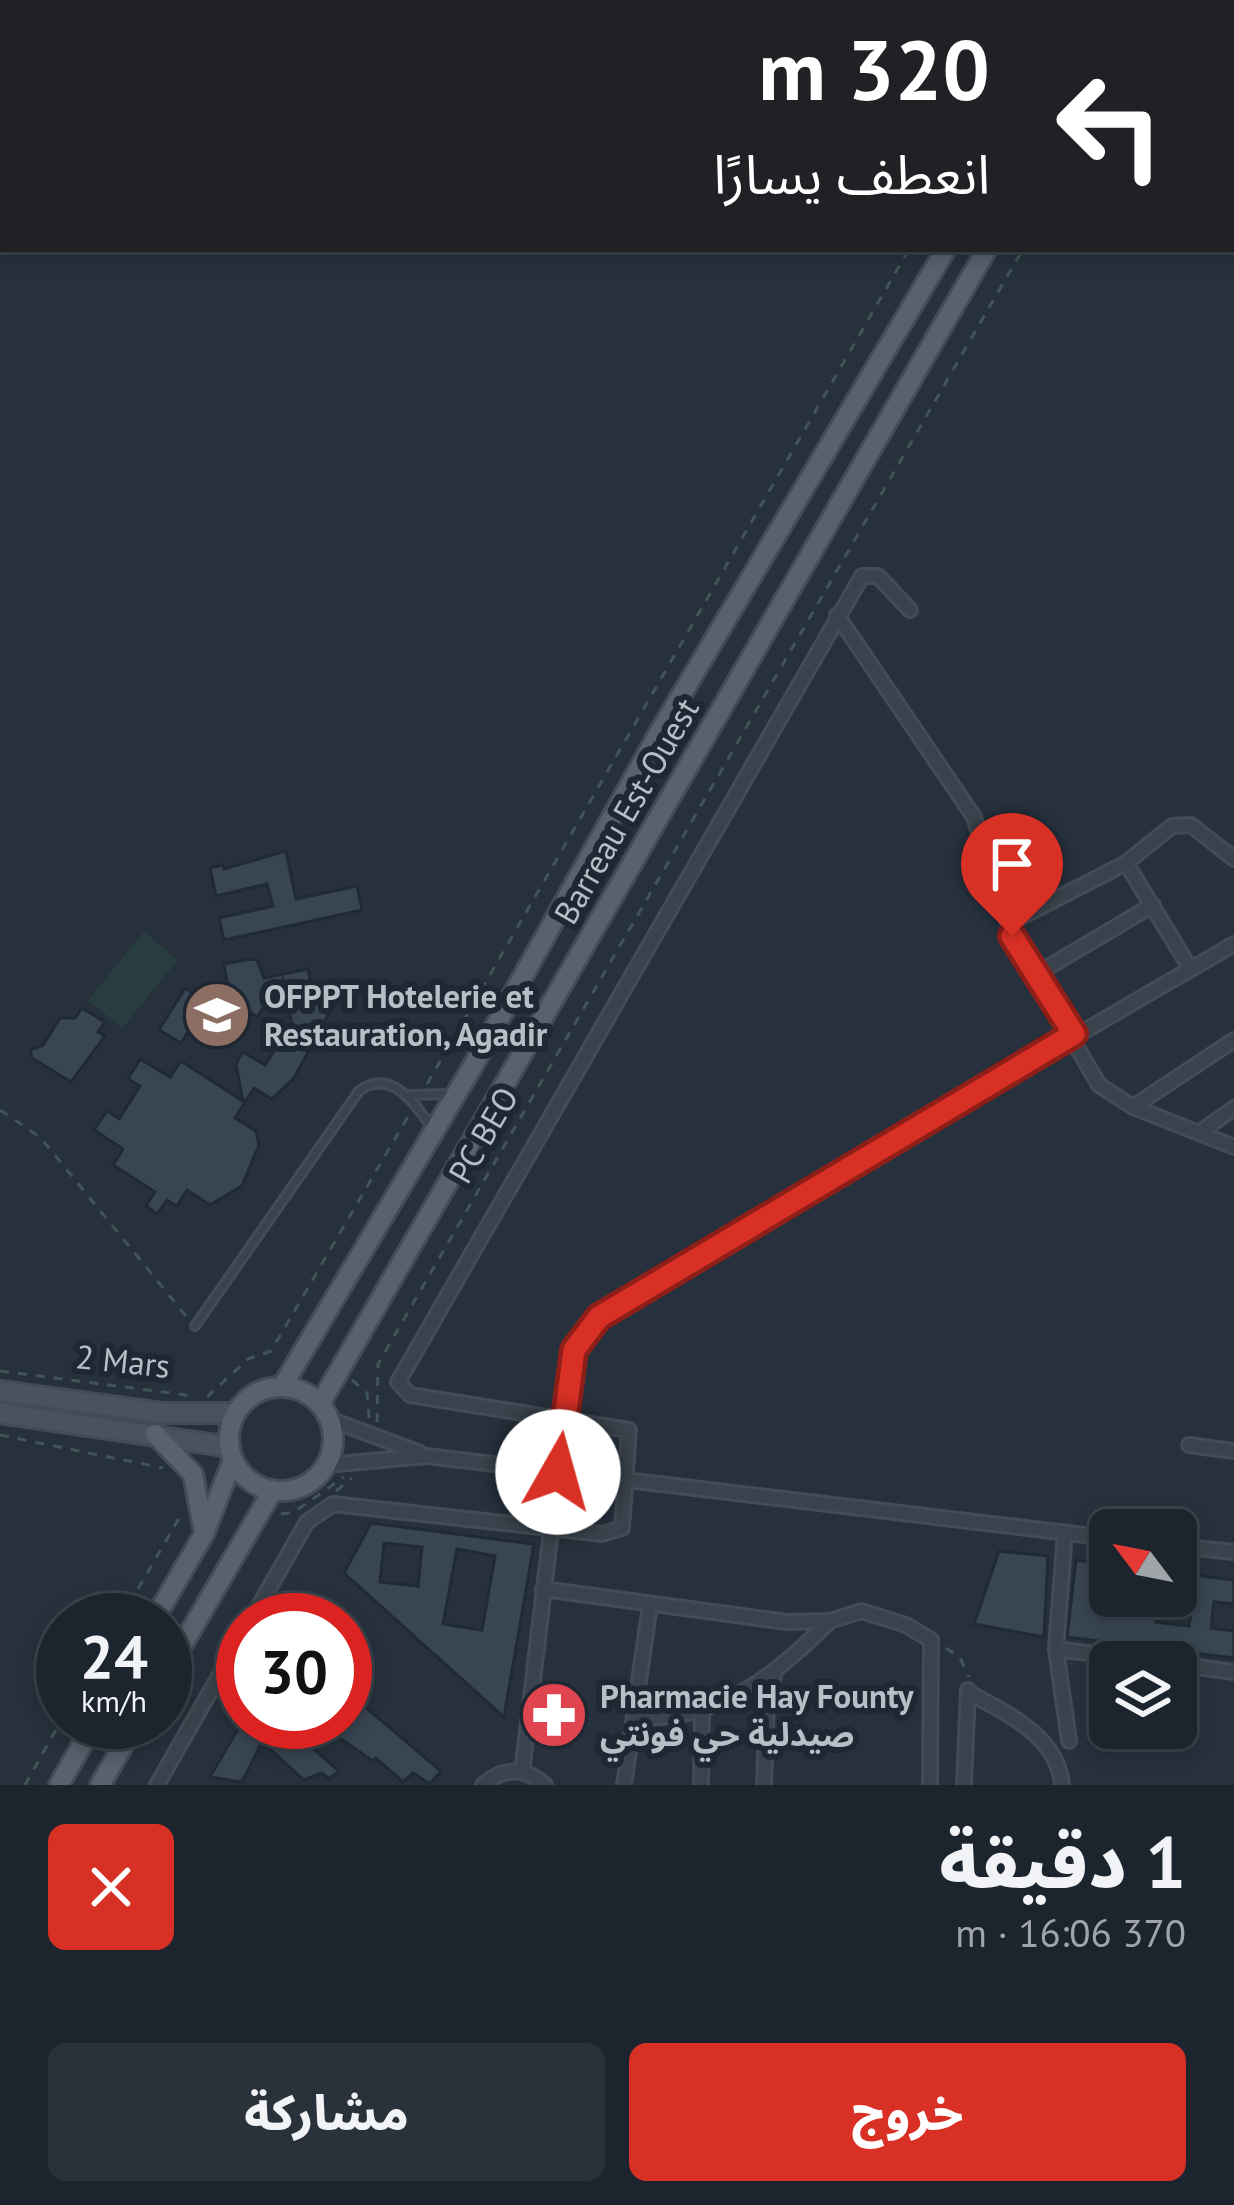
<!DOCTYPE html>
<html lang="ar">
<head>
<meta charset="utf-8">
<style>
	body { margin:0; font-family:"PT Sans","Noto Sans Arabic",sans-serif; background:#29313a; color:#f1f3f6; direction:rtl; height:100vh; display:flex; flex-direction:column; font-size:45px; white-space:nowrap }
	* { box-sizing:border-box; margin:0 }
	p { font-size:39px; color:#a0a5aa }
	.icon { flex:none; width:66px; height:66px; fill:none; stroke:currentColor; stroke-width:2; stroke-linecap:round; stroke-linejoin:round }
	.map { position:relative; height:1785px; overflow:hidden; direction:ltr }
	.side { display:flex; flex-direction:column; background:#1c252e; flex:1 }
	.side>* { flex:none }
	.hud { position:absolute; left:0px; top:0px; width:1236px; height:252px; box-shadow:0 6px 18px #0003,0 0 0 3px #3a424a; direction:rtl; background:#202124; color:#fff; overflow:hidden }
	.needle { width:78px; rotate:302deg }
	.fabs { position:absolute; left:1089px; top:1509px; display:grid; gap:24px }
	.fabs a { display:grid; place-items:center; width:108px; height:108px; border-radius:18px; background:#1c252e; box-shadow:0 6px 18px #0003,0 0 0 3px #3a424a; font-size:60px }
	.speed { position:absolute; left:36px; top:1593px; display:flex; gap:24px; font-size:60px; font-weight:700; text-align:center }
	.speed>* { display:grid; place-content:center; width:156px; height:156px; border-radius:50%; background:#1c252e; box-shadow:0 6px 18px #0003,0 0 0 3px #3a424a; line-height:1 }
	.speed small { font-size:30px; font-weight:400 }
	.speed .limit { border:18px solid #d22; background:#fff; color:#111 }
	.pin { position:absolute; display:grid; place-items:center; width:102px; height:102px; color:#fff; margin:-123px -51px; border-radius:50% 50% 50% 0; rotate:-45deg; box-shadow:0 0 12px #0007 }
	.pin .icon { rotate:45deg }
	.me { position:absolute; width:132px; margin:-66px; rotate:7deg; stroke-linejoin:round; filter:drop-shadow(0 0 9px #0008) }
	.turn { display:flex; align-items:center; gap:42px; height:252px; padding:0 48px; font-size:54px }
	.turn .icon { width:156px; height:156px; stroke-width:2.5 }
	.turn b { display:block; font-size:84px; line-height:102px }
	.round { display:grid; place-items:center; flex:none; width:126px; height:126px; border-radius:18px; background:#29313a }
	.summary { display:flex; align-items:center; justify-content:space-between; height:204px; padding:0 48px }
	h1 { font-size:72px; font-weight:800; line-height:90px }
	.button { display:flex; gap:24px; margin-top:auto; padding:24px 48px }
	.button a { flex:1; height:138px; border-radius:18px; background:#d93025; color:#fff; font-size:48px; font-weight:800; line-height:138px; text-align:center }
	.button a+a { background:#29313a; color:#f1f3f6 }
	.map>svg:first-child { display:block }
	.green { fill:#283d3e }
	.building { fill:#384553; stroke:#212a34; stroke-width:3; fill-rule:evenodd }
	.lines { fill:none; stroke-linecap:round; stroke-linejoin:round }
	.lane-casing { stroke:#434c56; stroke-width:12 }
	.street-casing { stroke:#434c56; stroke-width:18 }
	.secondary-casing { stroke:#434c56; stroke-width:24 }
	.primary-casing { stroke:#434c56; stroke-width:24 }
	.path { stroke:#415556; stroke-width:3; stroke-dasharray:9 9; stroke-linecap:butt }
	.lane { stroke:#3a434d; stroke-width:6 }
	.street { stroke:#3a434d; stroke-width:12 }
	.secondary { stroke:#485260; stroke-width:18 }
	.primary { stroke:#58626d; stroke-width:18 }
	.route-casing { stroke:#8d1f18; stroke-width:30 }
	.route { stroke:#d93025; stroke-width:21 }
	.labels { text-anchor:middle; stroke-width:12; stroke-linejoin:round; paint-order:stroke }
	.street-label { font-size:33px; fill:#b6bec8; stroke:#1f2832 }
	.poi-label { font-size:33px; font-weight:bold; fill:#b6bec8; stroke:#1f2832; text-anchor:start }
</style>
</head>
<body>
<div class="map">
<svg width="1234" height="1785" viewBox="0 0 1234 1785">
	<rect width="100%" height="100%" fill="#26313d"/>
	<path class="green" d="M 144,932 L 178,960 L 122,1028 L 88,1000 Z"/>
	<path class="building" d="M 286,851 L 296,899 L 357,886 L 362,910 L 224,940 L 219,918 L 273,906 L 267,884 L 216,896 L 210,868 L 223,865 L 224,869 Z
		M 250,959 L 257,960 L 264,978 L 308,969 L 310,980 L 337,999 L 294,1078 L 272,1099 L 254,1088 L 235,1118 L 256,1131 L 259,1145 L 242,1186 L 210,1205 L 187,1190 L 177,1206 L 167,1200 L 157,1214 L 146,1206 L 155,1192 L 113,1165 L 123,1149 L 94,1130 L 107,1111 L 119,1119 L 140,1086 L 128,1079 L 140,1059 L 170,1077 L 181,1061 L 243,1101 L 236,1064 L 243,1052 L 265,1065 L 292,1024 L 283,979 L 257,1017 L 230,999 L 224,964 Z
		M 185,988 L 207,1002 L 181,1043 L 159,1030 Z
		M 82,1008 L 105,1022 L 98,1032 L 105,1036 L 71,1082 L 32,1058 L 30,1050 L 43,1045 L 60,1018 L 75,1018 Z
		M 371,1523 L 534,1544 L 504,1717 L 344,1573 ZM 384,1543 L 422,1547 L 418,1586 L 380,1582 ZM 457,1549 L 495,1556 L 482,1630 L 443,1624 Z
		M 999,1551 L 1048,1556 L 1044,1637 L 974,1624 Z
		M 1076,1560 L 1110,1564 L 1110,1588 L 1101,1587 L 1097,1613 L 1132,1618 L 1136,1596 L 1160,1596 L 1156,1622 L 1189,1626 L 1193,1598 L 1176,1596 L 1176,1573 L 1234,1580 L 1234,1604 L 1214,1602 L 1211,1628 L 1234,1631 L 1234,1658 L 1067,1637 Z
		M 345,1690 L 441,1771 L 430,1784 L 413,1773 L 403,1782 L 376,1758 L 373,1761 L 338,1737 L 344,1730 L 335,1722 L 345,1722 Z
		M 242,1722 L 283,1722 L 339,1771 L 329,1779 L 322,1773 L 304,1780 L 262,1742 L 242,1782 L 210,1777 Z"/>
	<g class="lines">
		<g class="lane-casing">
			<path id="lane" d="M 409,1095 L 453,1094
				M 195,1326 L 359,1091 C 391,1068 413,1102 431,1126"/>
		</g>
		<g class="street-casing">
			<path id="street" d="M 649,0 L 662,3
				M 792,0 L 805,3
				M 325,3 L 325,0
				M 0,30 L 3,30
				M 837,615 L 974,817 L 1012,936 L 1099,1085 L 1133,1107 L 1234,1147
				M 1126,863 L 1172,826 L 1191,825 L 1234,859
				M 1008,924 L 1126,863 L 1190,968
				M 1035,975 L 1153,905
				M 1133,1107 L 1234,1040
				M 1199,1133 L 1234,1108
				M 329,1419 L 420,1453
				M 1189,1445 L 1234,1451
				M 326,1465 L 427,1456 L 1110,1538
				M 1065,1533 L 1056,1649 L 1069,1741
				M 1176,1546 L 1234,1552
				M 543,1589 L 787,1622 L 830,1621 L 861,1611 L 906,1625 L 931,1640 L 930,1785
				M 251,1620 L 307,1522 L 333,1504 L 602,1534 L 622,1528 L 629,1430 L 410,1395 L 398,1382 L 862,576 L 878,576 L 910,610
				M 1056,1649 L 1157,1662
				M 1176,1664 L 1234,1672
				M 968,1692 C 1007,1714 1057,1735 1062,1785
				M 638,1718 C 725,1718 771,1678 830,1621
				M 522,1772 L 569,1381 C 580,1319 614,1308 663,1276 L 1234,944
				M 157,1785 L 243,1634
				M 483,1785 C 503,1767 525,1767 545,1785
				M 624,1785 L 650,1605
				M 701,1785 L 702,1710
				M 764,1785 L 767,1703 L 774,1676
				M 964,1785 L 968,1690"/>
		</g>
		<g class="secondary-casing">
			<path id="secondary" d="M 0,1391 L 162,1413 L 236,1413
				M 0,1413 L 230,1447"/>
		</g>
		<g class="primary-casing">
			<path id="primary" d="M 1088,3 L 1090,0
				M 1130,3 L 1132,0
				M 282,1387 L 474,1064 L 660,731 L 946,249
				M229 1439a52 52 0 1 1 104 0a52 52 0 1 1-104 0Z
				M 320,1404 L 987,249
				M 155,1434 L 193,1474 L 204,1532
				M 154,1620 L 204,1534 L 233,1460
				M 165,1675 L 273,1490
				M 59,1785 L 95,1722
				M 100,1785 L 137,1722"/>
		</g>
		<path class="path" d="M 1037,3 L 1045,0
			M 1163,3 L 1165,0
			M 427,1084 L 909,249
			M 0,1110 L 40,1137 L 186,1316
			M 0,1371 L 194,1396
			M 352,1380 L 367,1393 L 369,1418
			M 207,1397 L 248,1359 L 271,1351 L 410,1113
			M 377,1422 L 378,1364 L 1023,249
			M 0,1435 L 163,1468
			M 336,1491 L 352,1478
			M 281,1514 L 294,1512 L 344,1477
			M 120,1620 L 182,1513
			M 946,1648 L 960,1658 L 969,1677
			M 25,1785 L 63,1717"/>
		<use href="#lane" class="lane"/>
		<use href="#street" class="street"/>
		<use href="#secondary" class="secondary"/>
		<use href="#primary" class="primary"/>
	</g>
	<g class="lines">
		<g class="route-casing">
			<path id="route" d="M 558,1472 L 574,1350 L 599,1317 L 1074,1034 L 1012,936"/>
		</g>
		<use href="#route" class="route"/>
	</g>
	<defs>
		<g id="school-disc" transform="scale(3.45)"><circle r="9.5" fill="#8d6e63" stroke="#1f2832"/><path d="M0-5L7-2L0 1L-7-2ZM-4 1L0 2.5L4 1V4Q0 6-4 4Z" fill="#fff"/></g>
		<g id="pharmacy-disc" transform="scale(3.45)"><circle r="9.5" fill="#e0444e" stroke="#1f2832"/><path d="M-2-6h4v4h4v4h-4v4h-4v-4h-4v-4h4Z" fill="#fff"/></g>
	</defs>
	<g fill-rule="evenodd">
		<use href="#school-disc" x="217" y="1015"/>
		<use href="#pharmacy-disc" x="554" y="1715"/>
	</g>
	<g class="labels">
		<g class="street-label">
			<text transform="translate(626 811) rotate(-60)" y="12">Barreau Est-Ouest</text>
			<text transform="translate(483 1135) rotate(-60)" y="12">PC BEO</text>
			<text transform="translate(123 1361) rotate(6)" y="12">2 Mars</text>
		</g>
		<g class="poi-label">
			<text x="264" y="1008">OFPPT Hotelerie et<tspan x="264" dy="38">Restauration, Agadir</tspan></text>
			<text x="600" y="1708">Pharmacie Hay Founty<tspan x="600" dy="38">صيدلية حي فونتي</tspan></text>
		</g>
	</g>
</svg>
<div class="fabs">
<a><svg class="needle" viewBox="-14 -14 28 28"><path d="M0-13l5 13h-10z" fill="#e53935"/><path d="M0 13l5-13h-10z" fill="#a0a5aa"/></svg></a>
<a><svg class="icon" aria-label="layers" viewBox="0 0 24 24"><path d="M12 4l9 5-9 5-9-5zM3 14l9 5 9-5"/></svg></a>
</div>
<div class="speed"><div>24<small>km/h</small></div><div class="limit">30</div></div>
<div class="pin" style="left:1012px;top:936px;background:#d93025"><svg class="icon" aria-label="arrive" viewBox="0 0 24 24"><path d="M6 21V4h12l-3 4 3 4H6"/></svg></div>
<svg class="me" style="left:558px;top:1472px" viewBox="-20 -20 40 40"><circle r="19" fill="#fff"/><path d="M0-13L10 11 0 6-10 11z" fill="#d93025"/></svg>
<div class="hud">
<div class="turn"><svg class="icon" aria-label="left" viewBox="0 0 24 24"><path d="M17 20v-9H6M10 6l-5 5 5 5"/></svg><div><b>320 m</b>انعطف يسارًا</div></div>
</div>
</div>
<section class="side">
<div class="summary"><div><h1>1 دقيقة</h1><p>370 m · 16:06</p></div><a class="round" style="background:#d93025;color:#fff"><svg class="icon" aria-label="close" viewBox="0 0 24 24"><path d="M6 6l12 12M18 6L6 18"/></svg></a></div>
<div class="button"><a>خروج</a><a>مشاركة</a></div>
</section>
</body>
</html>
